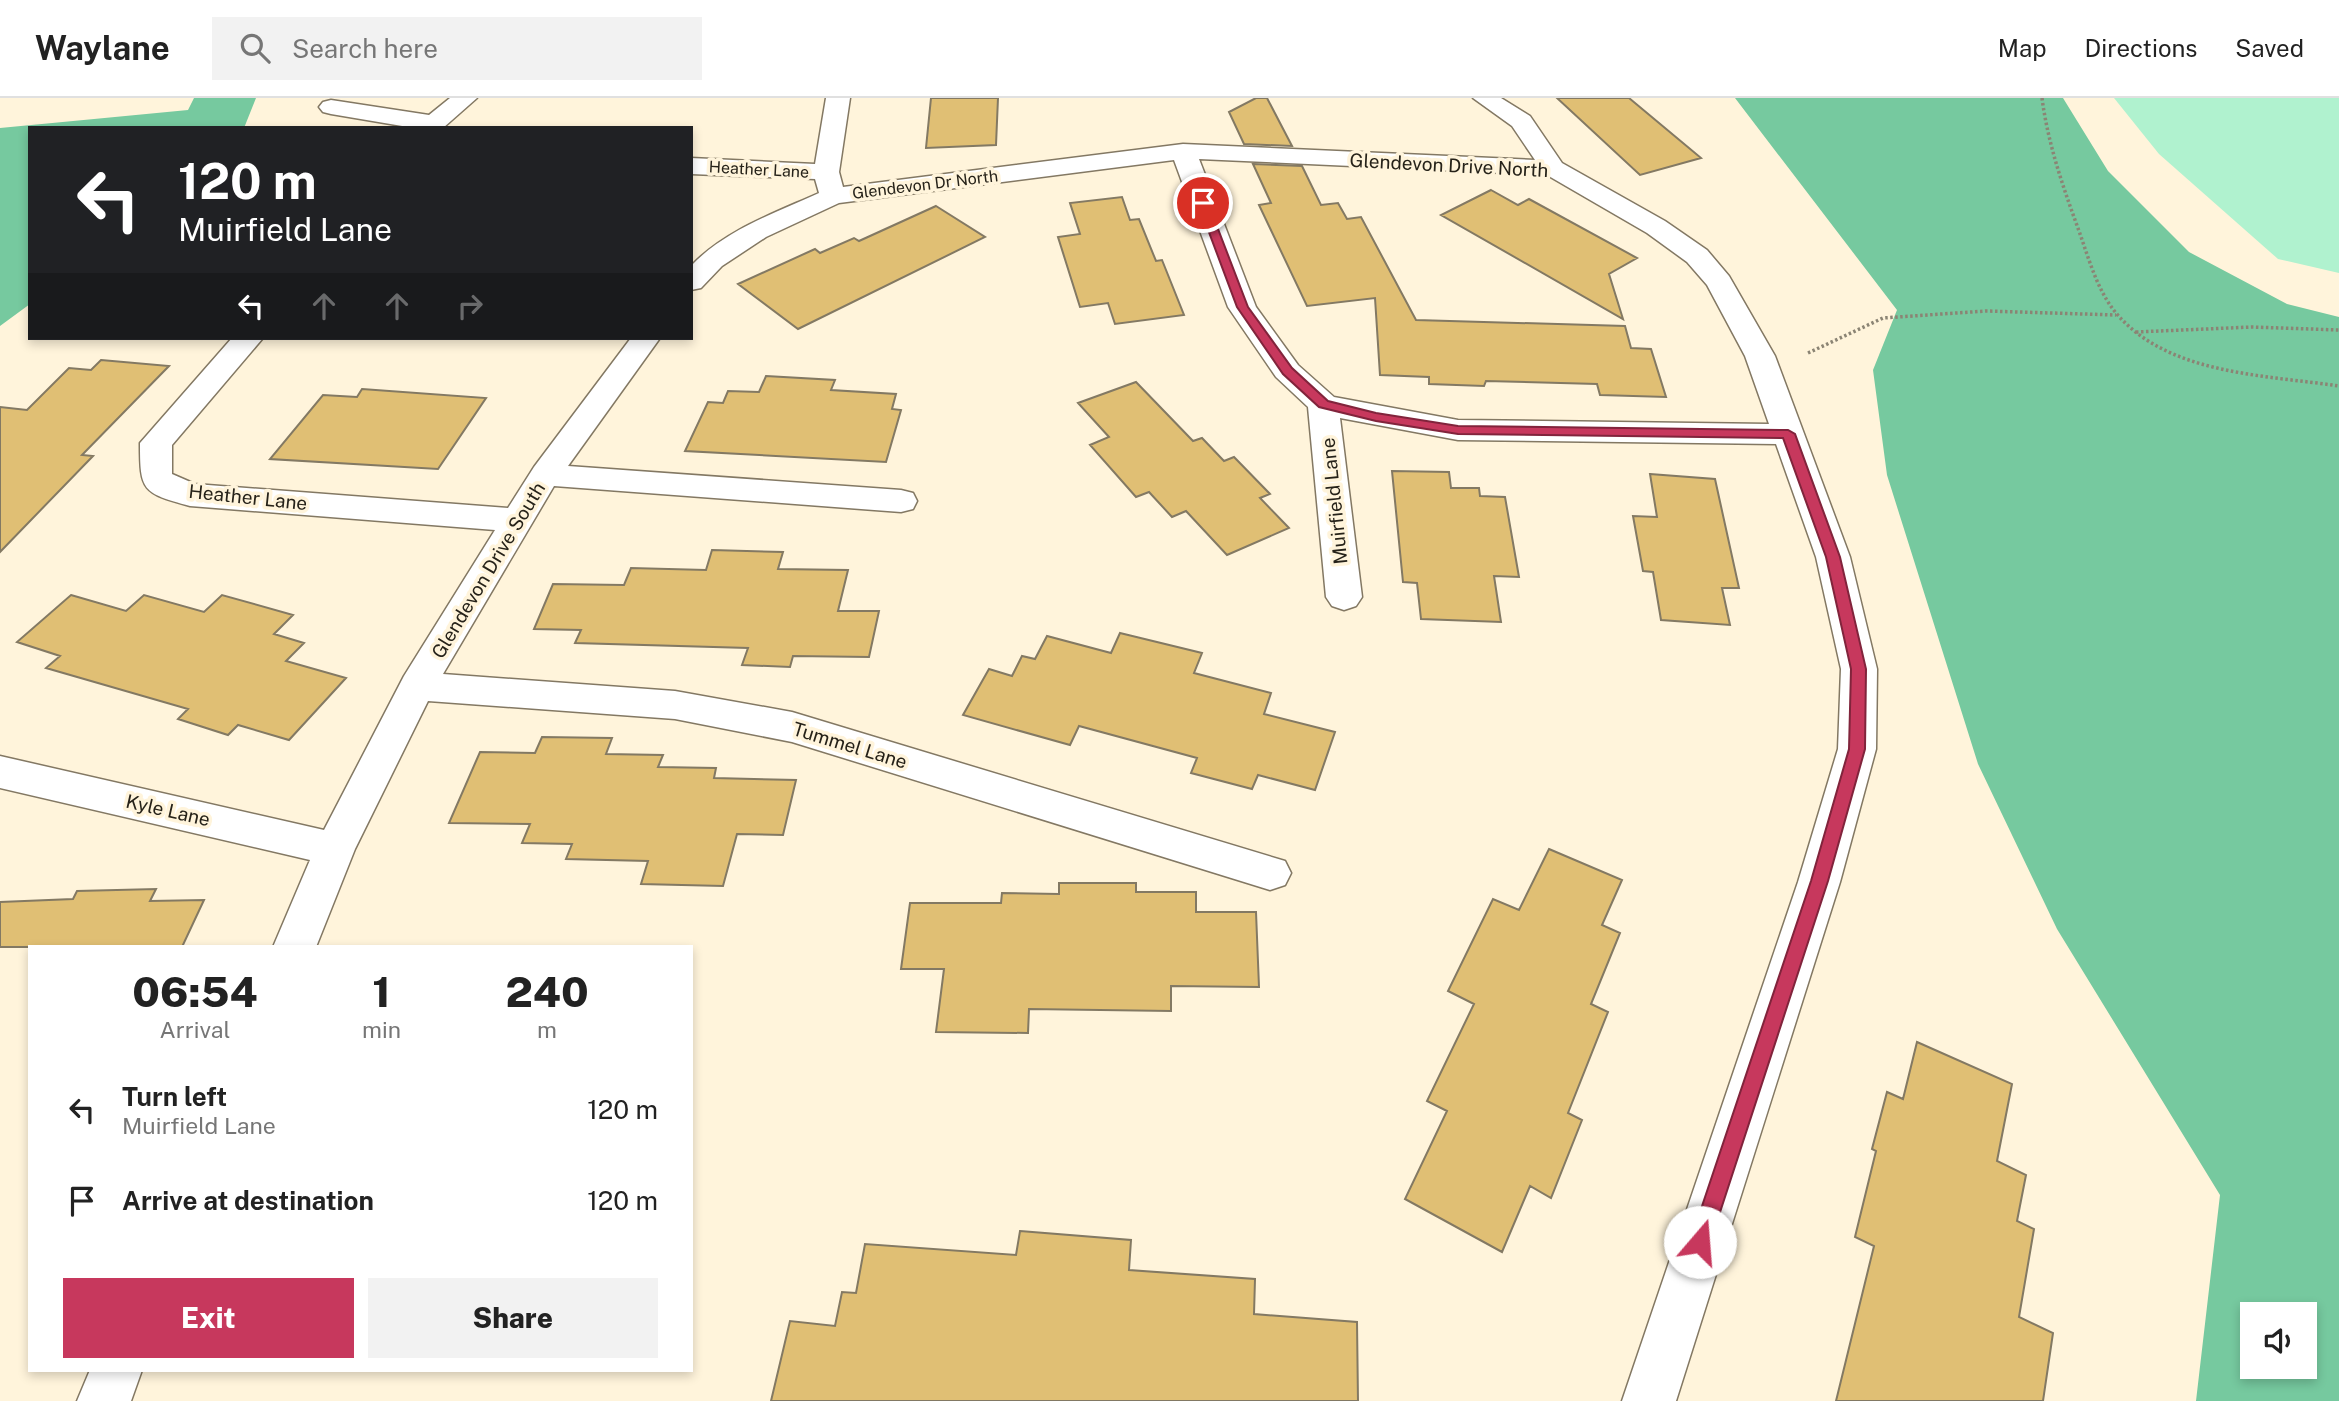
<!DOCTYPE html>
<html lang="en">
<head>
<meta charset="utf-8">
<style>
	body { margin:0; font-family:"Public Sans",sans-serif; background:#f2f2f2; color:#222; height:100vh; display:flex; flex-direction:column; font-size:26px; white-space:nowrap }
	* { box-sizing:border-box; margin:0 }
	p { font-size:23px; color:#767676 }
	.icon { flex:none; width:38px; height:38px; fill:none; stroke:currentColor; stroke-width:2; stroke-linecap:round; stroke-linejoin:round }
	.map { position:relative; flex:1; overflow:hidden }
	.details { position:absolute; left:28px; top:847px; width:665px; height:427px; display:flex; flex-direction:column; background:#fff; border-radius:0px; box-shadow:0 4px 10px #0003 }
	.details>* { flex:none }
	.banner { position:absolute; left:28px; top:28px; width:665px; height:214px; border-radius:0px; box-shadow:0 4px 10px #0003; background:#202124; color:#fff; overflow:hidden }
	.fabs { position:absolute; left:2240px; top:1204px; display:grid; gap:14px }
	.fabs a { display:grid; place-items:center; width:77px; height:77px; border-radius:0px; background:#fff; box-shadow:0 4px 10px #0003; font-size:35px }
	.pin { position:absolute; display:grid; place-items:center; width:60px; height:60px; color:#fff; margin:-30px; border:4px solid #fff; border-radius:50%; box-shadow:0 2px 7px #0007 }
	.me { position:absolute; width:77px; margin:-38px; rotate:18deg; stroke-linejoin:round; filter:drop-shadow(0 0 5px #0008) }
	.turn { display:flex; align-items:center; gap:24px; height:147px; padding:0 35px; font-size:32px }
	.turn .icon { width:91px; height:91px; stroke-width:2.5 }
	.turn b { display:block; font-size:49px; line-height:60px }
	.lanes { display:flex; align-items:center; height:66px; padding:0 35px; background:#0003; justify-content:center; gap:35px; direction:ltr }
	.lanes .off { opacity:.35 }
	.eta { display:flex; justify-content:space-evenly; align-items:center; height:119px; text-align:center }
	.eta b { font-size:42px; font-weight:800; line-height:49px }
	.primary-button { display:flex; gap:14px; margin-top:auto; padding:14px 35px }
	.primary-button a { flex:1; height:80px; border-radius:0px; background:#c7385d; color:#fff; font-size:28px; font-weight:800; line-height:80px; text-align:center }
	.primary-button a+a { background:#f2f2f2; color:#222 }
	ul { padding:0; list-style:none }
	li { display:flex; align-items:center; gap:21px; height:91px; padding:0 35px }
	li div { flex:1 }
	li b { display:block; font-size:26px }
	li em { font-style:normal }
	header { display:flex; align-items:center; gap:42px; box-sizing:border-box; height:98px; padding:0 35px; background:#fff; border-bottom:2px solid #e0e0e0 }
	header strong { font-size:33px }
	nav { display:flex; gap:38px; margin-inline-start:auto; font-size:24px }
	.search { width:490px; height:63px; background:#f2f2f2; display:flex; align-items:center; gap:18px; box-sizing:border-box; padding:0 24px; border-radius:0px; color:#767676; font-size:26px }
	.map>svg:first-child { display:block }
	.green { fill:#b0f2cf }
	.forest { fill:#76c99f; fill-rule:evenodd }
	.building { fill:#e0bf74; stroke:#837963; stroke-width:2 }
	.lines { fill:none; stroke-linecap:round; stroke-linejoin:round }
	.minor-casing { stroke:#837863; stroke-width:3 }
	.path { stroke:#8b8474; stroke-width:3.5; stroke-dasharray:2.5 2.5; stroke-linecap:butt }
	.minor { fill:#fff; fill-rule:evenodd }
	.route { fill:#c7385d; stroke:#81243c; stroke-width:2 }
	.labels { text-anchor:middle; stroke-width:7; stroke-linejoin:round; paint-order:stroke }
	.far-street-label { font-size:16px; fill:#262219; stroke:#fff4db }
	.street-label { font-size:19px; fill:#262219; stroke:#fff4db }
</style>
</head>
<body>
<header>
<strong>Waylane</strong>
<div class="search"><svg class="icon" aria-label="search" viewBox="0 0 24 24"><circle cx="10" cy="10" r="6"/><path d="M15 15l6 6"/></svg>Search here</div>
<nav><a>Map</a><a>Directions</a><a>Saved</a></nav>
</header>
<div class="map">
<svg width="2339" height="1303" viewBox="0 0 2339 1303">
	<rect width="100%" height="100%" fill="#fff4db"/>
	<path class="green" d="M 2114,0 L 2339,0 L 2339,175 L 2278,161 L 2159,56 Z"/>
	<path class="forest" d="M 194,0 L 256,0 L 244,30 L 30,30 L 30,206 L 0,228 L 0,30 L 188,12 Z
		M 1735,0 L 2063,0 L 2108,73 L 2189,154 L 2287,206 L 2339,219 L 2339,1303 L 2196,1303 L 2220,1097 L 2057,831 L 1978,666 L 1887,377 L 1873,272 L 1897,212 ZM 2252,1216 L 2305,1216 L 2305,1269 L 2252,1269 Z"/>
	<path class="building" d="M 931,0 L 998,0 L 996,47 L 926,50 Z
		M 1256,0 L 1267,0 L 1292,48 L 1244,46 L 1229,14 Z
		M 1557,0 L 1629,0 L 1701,60 L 1640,77 Z
		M 1253,66 L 1302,68 L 1321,107 L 1338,105 L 1347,121 L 1361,119 L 1416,222 L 1625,228 L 1631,250 L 1651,251 L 1666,299 L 1600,297 L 1597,286 L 1486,283 L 1484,288 L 1429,286 L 1429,279 L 1380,277 L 1375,200 L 1307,208 L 1259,107 L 1271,105 Z
		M 1491,92 L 1518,107 L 1529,101 L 1637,160 L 1609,176 L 1623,221 L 1441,117 Z
		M 1122,99 L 1130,122 L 1139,121 L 1156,163 L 1162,162 L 1184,217 L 1115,226 L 1108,205 L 1080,209 L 1058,139 L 1080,136 L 1070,105 Z
		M 936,108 L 985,139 L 798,231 L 738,186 L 815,151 L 820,155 L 854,140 L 859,143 Z
		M 101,262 L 169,268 L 82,357 L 93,358 L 0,454 L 0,309 L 27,312 L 69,270 L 91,272 Z
		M 766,278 L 835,282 L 831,292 L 896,296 L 892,311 L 901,312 L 886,364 L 685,353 L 708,304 L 723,305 L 728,293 L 759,294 Z
		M 1136,284 L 1193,343 L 1202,340 L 1224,363 L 1234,359 L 1270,396 L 1260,400 L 1289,430 L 1227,457 L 1186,413 L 1172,419 L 1149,394 L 1136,399 L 1090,347 L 1109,339 L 1078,305 Z
		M 362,291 L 486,300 L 438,371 L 270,361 L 323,297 L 357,299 Z
		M 1392,373 L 1449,374 L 1451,390 L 1479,390 L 1480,398 L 1505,399 L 1519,479 L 1494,478 L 1501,524 L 1421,521 L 1417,485 L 1403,484 Z
		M 1650,376 L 1715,381 L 1739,490 L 1722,490 L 1730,527 L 1661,522 L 1653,474 L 1643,473 L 1633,418 L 1657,419 Z
		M 712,452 L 783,454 L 778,471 L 848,472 L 838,513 L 879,513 L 869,559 L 793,558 L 790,569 L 742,567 L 748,550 L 575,545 L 581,532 L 534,531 L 553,486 L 624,487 L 631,470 L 706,472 Z
		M 71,497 L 126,513 L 144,497 L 204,514 L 222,497 L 293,517 L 274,536 L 304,545 L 286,563 L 346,580 L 289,642 L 238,627 L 228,637 L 178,621 L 188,611 L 46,570 L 60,558 L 17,544 Z
		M 1120,535 L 1202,555 L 1194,575 L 1271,595 L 1264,616 L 1335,634 L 1315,692 L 1258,677 L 1252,691 L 1191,675 L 1197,660 L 1079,628 L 1070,647 L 963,617 L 989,571 L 1012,578 L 1022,558 L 1035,561 L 1047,538 L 1111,555 Z
		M 542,639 L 612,640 L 606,656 L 663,657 L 658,669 L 716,670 L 714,680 L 796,682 L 783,737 L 737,736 L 723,788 L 641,786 L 648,763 L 566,761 L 572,746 L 522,745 L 530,726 L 449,725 L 480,654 L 535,655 Z
		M 1549,751 L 1622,782 L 1602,827 L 1620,835 L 1591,906 L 1608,914 L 1568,1015 L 1582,1022 L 1551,1100 L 1530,1088 L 1502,1154 L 1405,1101 L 1447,1013 L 1427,1003 L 1474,906 L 1448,893 L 1493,801 L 1519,812 Z
		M 1059,785 L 1136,785 L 1136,794 L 1196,794 L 1196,814 L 1256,814 L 1259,889 L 1171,888 L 1171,913 L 1029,911 L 1028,935 L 936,934 L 944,871 L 901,871 L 910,805 L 1001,805 L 1002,795 L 1059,796 Z
		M 156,791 L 150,803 L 204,802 L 182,849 L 0,849 L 0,804 L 73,801 L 77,793 Z
		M 1917,944 L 2012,986 L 1997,1063 L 2026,1077 L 2017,1123 L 2034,1131 L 2019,1219 L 2053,1235 L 2043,1303 L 1836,1303 L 1874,1148 L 1855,1139 L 1876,1053 L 1872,1051 L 1887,994 L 1903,1001 Z
		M 1020,1133 L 1131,1142 L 1129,1172 L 1255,1181 L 1254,1216 L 1357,1224 L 1358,1303 L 771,1303 L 790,1223 L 835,1228 L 842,1194 L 856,1195 L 865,1146 L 1016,1157 Z"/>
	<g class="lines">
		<g class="minor-casing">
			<path id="minor" d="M 450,0 L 477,0 L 443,30 L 414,30 L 331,16 L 323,14 L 319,9 L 323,4 L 331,2 L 429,17 Z
				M 826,0 L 850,0 L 839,74 L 843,89 L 1183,46 L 1535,62 L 1512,28 L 1473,0 L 1501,0 L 1530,18 L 1562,65 L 1665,123 L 1707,152 L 1729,178 L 1775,258 L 1850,459 L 1877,571 L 1876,651 L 1840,784 L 1676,1303 L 1622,1303 L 1798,784 L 1838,651 L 1841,571 L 1816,459 L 1776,346 L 1458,342 L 1340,320 L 1362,499 L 1356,508 L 1344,512 L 1332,508 L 1326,499 L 1308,309 L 1276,279 L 1228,209 L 1174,62 L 839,105 L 766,139 L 722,168 L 701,190 L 691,192 L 691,168 C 725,132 775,115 819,95 L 815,81 L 691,76 L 691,60 L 815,66 ZM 1199,61 L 1547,77 L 1647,135 L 1687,164 L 1707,187 L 1745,258 L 1769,326 L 1458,322 L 1334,299 L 1298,267 L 1256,209 Z
				M 232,240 L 263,240 L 172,347 L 172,376 L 195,386 L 508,410 L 534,369 L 631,240 L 660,240 L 568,368 L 901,392 L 913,395 L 917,403 L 913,411 L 901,414 L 554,388 L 443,576 L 675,593 L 792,614 L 1285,763 L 1291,775 L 1285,787 L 1270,792 L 792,644 L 675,621 L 428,603 L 355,751 L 316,849 L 273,849 L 310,762 L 0,690 L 0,658 L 324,732 L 404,578 L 495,432 L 190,408 C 142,395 140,393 140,345 Z
				M 90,1272 L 142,1272 L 131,1303 L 77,1303 Z"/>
		</g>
		<path class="path" d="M 2042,0 C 2048,46 2063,89 2079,133 C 2089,161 2097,192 2116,215 C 2168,277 2266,277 2339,288
			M 2136,234 L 2252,229 L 2339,232
			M 1808,255 L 1883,220 L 1986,213 L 2116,217"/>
		<use href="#minor" class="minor"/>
	</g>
	<path class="route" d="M 1203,102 L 1208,105 L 1248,209 L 1292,270 L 1328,303 L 1376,315 L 1458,328 L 1788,332 L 1795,336 L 1840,459 L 1866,571 L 1865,651 L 1828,783 L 1708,1151 L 1700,1154 L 1693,1151 L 1690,1144 L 1811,783 L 1849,651 L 1851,571 L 1826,459 L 1783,340 L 1458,336 L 1376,323 L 1319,309 L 1283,276 L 1237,209 L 1198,105 Z"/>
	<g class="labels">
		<g class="far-street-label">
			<text transform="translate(759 71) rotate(3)" y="6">Heather Lane</text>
			<text transform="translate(925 86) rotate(-7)" y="6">Glendevon Dr North</text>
		</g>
		<g class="street-label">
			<text transform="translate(1449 67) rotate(3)" y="7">Glendevon Drive North</text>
			<text transform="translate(248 399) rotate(6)" y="7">Heather Lane</text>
			<text transform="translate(1334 403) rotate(-96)" y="7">Muirfield Lane</text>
			<text transform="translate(488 472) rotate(-59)" y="7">Glendevon Drive South</text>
			<text transform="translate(850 647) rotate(17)" y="7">Tummel Lane</text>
			<text transform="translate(168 712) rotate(13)" y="7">Kyle Lane</text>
		</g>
	</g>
</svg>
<div class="fabs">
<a><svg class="icon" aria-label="sound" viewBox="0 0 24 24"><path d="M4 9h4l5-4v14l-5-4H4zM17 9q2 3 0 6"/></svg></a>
</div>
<div class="pin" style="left:1203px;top:105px;background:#d93025"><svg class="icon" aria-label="arrive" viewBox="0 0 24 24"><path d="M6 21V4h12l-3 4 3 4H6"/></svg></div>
<svg class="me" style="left:1700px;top:1144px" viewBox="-20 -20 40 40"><circle r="19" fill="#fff"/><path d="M0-13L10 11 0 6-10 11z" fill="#c7385d"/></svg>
<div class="banner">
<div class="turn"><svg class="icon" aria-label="left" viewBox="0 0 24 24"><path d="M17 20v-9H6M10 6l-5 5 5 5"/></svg><div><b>120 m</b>Muirfield Lane</div></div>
<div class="lanes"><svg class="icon" aria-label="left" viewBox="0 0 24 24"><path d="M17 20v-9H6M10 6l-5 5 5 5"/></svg><svg class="icon off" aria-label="ahead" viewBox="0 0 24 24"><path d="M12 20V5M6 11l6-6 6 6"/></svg><svg class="icon off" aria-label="ahead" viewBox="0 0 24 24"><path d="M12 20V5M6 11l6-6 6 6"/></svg><svg class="icon off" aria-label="right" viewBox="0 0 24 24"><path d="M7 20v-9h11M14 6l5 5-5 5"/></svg></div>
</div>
<section class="details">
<div class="eta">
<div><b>06:54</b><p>Arrival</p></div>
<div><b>1</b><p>min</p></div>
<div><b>240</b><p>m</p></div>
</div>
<ul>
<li><svg class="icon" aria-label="left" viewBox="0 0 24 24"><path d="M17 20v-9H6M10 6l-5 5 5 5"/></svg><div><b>Turn left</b><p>Muirfield Lane</p></div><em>120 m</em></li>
<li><svg class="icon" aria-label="arrive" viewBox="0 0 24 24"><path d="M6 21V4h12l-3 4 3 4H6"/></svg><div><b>Arrive at destination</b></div><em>120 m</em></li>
</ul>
<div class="primary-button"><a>Exit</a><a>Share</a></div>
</section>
</div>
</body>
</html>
